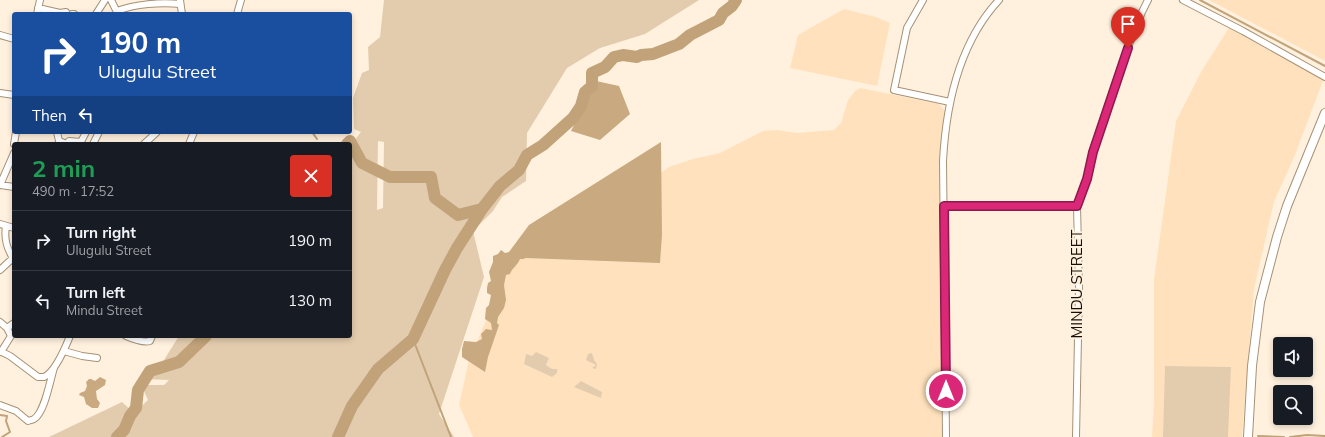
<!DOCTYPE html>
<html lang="en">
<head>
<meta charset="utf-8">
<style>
	body { margin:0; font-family:Mulish,sans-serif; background:#20242c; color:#f1f3f6; height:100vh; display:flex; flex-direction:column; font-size:15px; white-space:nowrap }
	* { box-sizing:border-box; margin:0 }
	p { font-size:13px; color:#9ea1a6 }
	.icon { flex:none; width:22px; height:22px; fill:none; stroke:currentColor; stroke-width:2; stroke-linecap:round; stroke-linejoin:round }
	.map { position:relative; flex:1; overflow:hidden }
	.side { position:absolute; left:12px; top:142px; width:340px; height:196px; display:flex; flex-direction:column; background:#171b24; border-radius:4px; box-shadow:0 2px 6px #0003 }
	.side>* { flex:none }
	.banner { position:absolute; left:12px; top:12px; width:340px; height:122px; border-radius:4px; box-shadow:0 2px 6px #0003; background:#1a4fa0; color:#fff; overflow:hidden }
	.tools { position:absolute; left:1273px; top:337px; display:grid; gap:8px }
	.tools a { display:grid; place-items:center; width:40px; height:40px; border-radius:4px; background:#171b24; box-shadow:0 2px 6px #0003; font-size:20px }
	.pin { position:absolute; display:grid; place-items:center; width:34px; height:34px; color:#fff; margin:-41px -17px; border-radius:50% 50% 50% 0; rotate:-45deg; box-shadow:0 0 4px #0007 }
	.pin .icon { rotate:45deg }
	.me { position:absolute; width:44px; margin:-22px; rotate:0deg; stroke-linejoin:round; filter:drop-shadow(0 0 3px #0008) }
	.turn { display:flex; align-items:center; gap:14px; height:84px; padding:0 20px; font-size:18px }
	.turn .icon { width:52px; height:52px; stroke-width:2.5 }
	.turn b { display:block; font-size:28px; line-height:34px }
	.then { display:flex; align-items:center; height:38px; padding:0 20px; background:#0003; gap:8px; font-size:15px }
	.round { display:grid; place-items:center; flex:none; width:42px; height:42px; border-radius:4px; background:#20242c }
	.head { display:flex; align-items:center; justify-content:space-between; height:68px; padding:0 20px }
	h1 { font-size:24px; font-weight:700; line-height:30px; color:#1e9e55 }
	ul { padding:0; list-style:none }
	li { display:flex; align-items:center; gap:12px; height:60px; padding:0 20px; border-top:1px solid #363941 }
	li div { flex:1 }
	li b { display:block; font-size:15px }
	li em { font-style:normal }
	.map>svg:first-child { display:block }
	.built { fill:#ffe2bd }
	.green { fill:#e3ccae; fill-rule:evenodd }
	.forest { fill:#c8a980 }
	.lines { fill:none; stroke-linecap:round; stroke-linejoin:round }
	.stream { stroke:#c1a279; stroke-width:2 }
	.river { stroke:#c1a279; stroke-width:12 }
	.minor-casing { stroke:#a79175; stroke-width:8 }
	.tertiary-casing { stroke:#a79175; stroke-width:10 }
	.minor { stroke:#fff; stroke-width:6 }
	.tertiary { stroke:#fff; stroke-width:8 }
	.route-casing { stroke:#8e194d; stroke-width:10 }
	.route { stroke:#db2777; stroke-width:7 }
	.labels { text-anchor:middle; stroke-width:4; stroke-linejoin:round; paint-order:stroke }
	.street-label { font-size:15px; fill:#170f05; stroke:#fff1de }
</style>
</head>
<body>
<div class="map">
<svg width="1325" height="437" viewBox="0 0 1325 437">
	<rect width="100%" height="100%" fill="#fff1de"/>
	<path class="built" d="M 1209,0 L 1325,0 L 1325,61 Z
		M 844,9 L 876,17 L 890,23 L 877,86 L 790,68 L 798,35 Z
		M 1230,26 L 1324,78 L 1295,155 L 1274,202 L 1254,289 L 1242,437 L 1152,437 L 1154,400 L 1154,279 L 1176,121 L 1201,72 Z
		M 860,88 L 939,104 L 947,113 L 941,141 L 939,165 L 942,206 L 939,270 L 942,350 L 941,362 L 942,437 L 473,437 L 459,405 L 469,360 L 487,318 L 503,269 L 630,194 L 669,167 L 693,159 L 720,153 L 763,131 L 777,130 L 797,133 L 834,130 L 841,123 L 848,100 L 855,91 Z"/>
	<path class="green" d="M 384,0 L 699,0 L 645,34 L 600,48 L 567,68 L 527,133 L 526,181 L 502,197 L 493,211 L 473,231 L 484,277 L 439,414 L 454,437 L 49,437 L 122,402 L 134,413 L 148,400 L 141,385 L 164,385 L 169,380 L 141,379 L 162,363 L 179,336 L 350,336 L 350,146 L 361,132 L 354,129 L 353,98 L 362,73 L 369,70 L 368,47 L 380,37 ZM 378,141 L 384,142 L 383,208 L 377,210 Z
		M 536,352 L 549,358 L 546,365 L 552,369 L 557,369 L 557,373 L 552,377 L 524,364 L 526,354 L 532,356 Z
		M 592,353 L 594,360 L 597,364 L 596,369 L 592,368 L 596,365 L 586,360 L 588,354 Z
		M 1165,366 L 1231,367 L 1228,437 L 1163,437 Z
		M 581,381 L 602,392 L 601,398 L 574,387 Z"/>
	<path class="forest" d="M 596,81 L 619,86 L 630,114 L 600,140 L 571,131 Z
		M 661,142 L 662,235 L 660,263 L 525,258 L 524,259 L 520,259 C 517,266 512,268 510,274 L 506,275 L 504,285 L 506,300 L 504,308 L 498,317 L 497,323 L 499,325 L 488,357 L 485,372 L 462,357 L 462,349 L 464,341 L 476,342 L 482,339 L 481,334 L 486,329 L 492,330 L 491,323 L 485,319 L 486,308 L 489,305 L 491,295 L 487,293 L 487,288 L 488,283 L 491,281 L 489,272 L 493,262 L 493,256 L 498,254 L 501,250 L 505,253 L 509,252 L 529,225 Z
		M 100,377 L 106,380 L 105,385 L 96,391 L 97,399 L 100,403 L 98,408 L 92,408 L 86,404 L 84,397 L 79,395 L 80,393 L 85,391 L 87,386 L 86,382 L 89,379 L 91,379 L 95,381 Z"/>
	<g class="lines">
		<path class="stream" d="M 1200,0 L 1325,66
			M 312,132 L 317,139
			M 413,339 L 451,437
			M 0,415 L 7,416 L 6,421 L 10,432 L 2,437
			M 1258,436 L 1284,437
			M 1290,437 L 1307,435 L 1325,436"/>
		<path class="river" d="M 347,144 L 350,141 L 362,163 L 390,177 L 431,177 L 435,198 L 458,215 L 482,209
			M 117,437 L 124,430 L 130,416 L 136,408 L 138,390 L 150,371 L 179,362 L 206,336
			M 338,437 L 352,406 L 378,369 L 413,339 L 445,270 L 457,248 L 482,209 L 500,186 L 519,170 L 527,155 L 543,145 L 573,118 L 581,106 L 585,92 L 592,86 L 592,73 L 605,67 L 614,57 L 623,55 L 637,57 L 641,55 L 653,54 L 679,44 L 690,35 L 719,20 L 723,13 L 732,6 L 736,0"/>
		<g class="minor-casing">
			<path id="minor" d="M 111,0 L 118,14
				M 180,0 L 182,14
				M 923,0 L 907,28 L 894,90 L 950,102
				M 1183,0 L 1243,31 L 1325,77
				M 38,8 L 60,13 L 66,12 L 67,14
				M 117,11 C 135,4 161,2 180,4
				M 37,14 L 40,0
				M 72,14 L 74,14
				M 96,14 L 105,0
				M 237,14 L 241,0
				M 0,35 L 14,39
				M 0,93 L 14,95
				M 57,132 L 59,141 L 67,144
				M 14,144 L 16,132
				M 67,144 L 69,141 L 81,142 L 86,132
				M 93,144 L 99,132
				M 144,144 L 157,132
				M 189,144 L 194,132
				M 0,185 L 14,153
				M 0,185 L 14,187
				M 944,206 L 1077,206
				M 0,224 L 14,228
				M 6,226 C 4,238 6,247 13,258
				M 0,270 L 14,257
				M 0,322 L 7,328 L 11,336 L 1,352
				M 7,328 L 14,323
				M 126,336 C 133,339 143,343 150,341 L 152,336
				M 0,351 L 10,356 L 38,377 C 40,377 42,377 44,377 C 55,372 66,346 70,336
				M 64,351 L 82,356 L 97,358
				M 0,405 L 16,411 L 28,421 C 30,420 33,420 34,419 C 45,412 50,380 54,368
				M 946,437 L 943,161 C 946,104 959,43 999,0
				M 1076,437 L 1079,288 L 1077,206 L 1087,179 L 1093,151 L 1128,47 L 1142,12 L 1148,0"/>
		</g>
		<g class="tertiary-casing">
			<path id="tertiary" d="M 1248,437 L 1252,366 L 1260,302 L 1277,237 L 1287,206 L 1325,113"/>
		</g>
		<use href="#minor" class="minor"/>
		<use href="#tertiary" class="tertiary"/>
	</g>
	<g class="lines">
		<g class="route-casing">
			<path id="route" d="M 946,391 L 944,206 L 1077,206 L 1087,179 L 1093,152 L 1128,48"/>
		</g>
		<use href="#route" class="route"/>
	</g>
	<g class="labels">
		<g class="street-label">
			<text transform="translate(1077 284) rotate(-90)" y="5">MINDU STREET</text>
		</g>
	</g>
</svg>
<div class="tools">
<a><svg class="icon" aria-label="sound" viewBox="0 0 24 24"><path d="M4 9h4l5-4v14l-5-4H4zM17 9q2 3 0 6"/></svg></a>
<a><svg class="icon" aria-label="search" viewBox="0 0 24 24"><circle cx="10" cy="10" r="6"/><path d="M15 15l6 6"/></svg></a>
</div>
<div class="pin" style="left:1128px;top:48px;background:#d93025"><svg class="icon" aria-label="arrive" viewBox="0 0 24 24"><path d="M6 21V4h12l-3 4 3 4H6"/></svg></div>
<svg class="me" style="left:946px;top:391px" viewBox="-20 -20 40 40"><circle r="17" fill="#db2777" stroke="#fff" stroke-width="3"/><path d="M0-11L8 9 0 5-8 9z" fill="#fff"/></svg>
<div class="banner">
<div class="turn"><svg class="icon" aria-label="right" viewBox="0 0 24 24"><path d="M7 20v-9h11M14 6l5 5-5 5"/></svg><div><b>190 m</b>Ulugulu Street</div></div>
<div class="then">Then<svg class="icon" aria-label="left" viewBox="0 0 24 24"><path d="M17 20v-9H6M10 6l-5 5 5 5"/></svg></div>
</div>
<section class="side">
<div class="head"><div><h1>2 min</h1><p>490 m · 17:52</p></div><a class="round" style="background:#d93025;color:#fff"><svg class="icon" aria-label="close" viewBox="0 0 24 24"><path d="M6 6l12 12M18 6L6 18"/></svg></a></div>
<ul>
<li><svg class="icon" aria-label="right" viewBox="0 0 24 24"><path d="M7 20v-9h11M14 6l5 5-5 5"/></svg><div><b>Turn right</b><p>Ulugulu Street</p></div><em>190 m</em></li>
<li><svg class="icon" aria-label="left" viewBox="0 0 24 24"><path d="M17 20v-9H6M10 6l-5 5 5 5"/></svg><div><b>Turn left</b><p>Mindu Street</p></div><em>130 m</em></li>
</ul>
</section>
</div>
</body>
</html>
